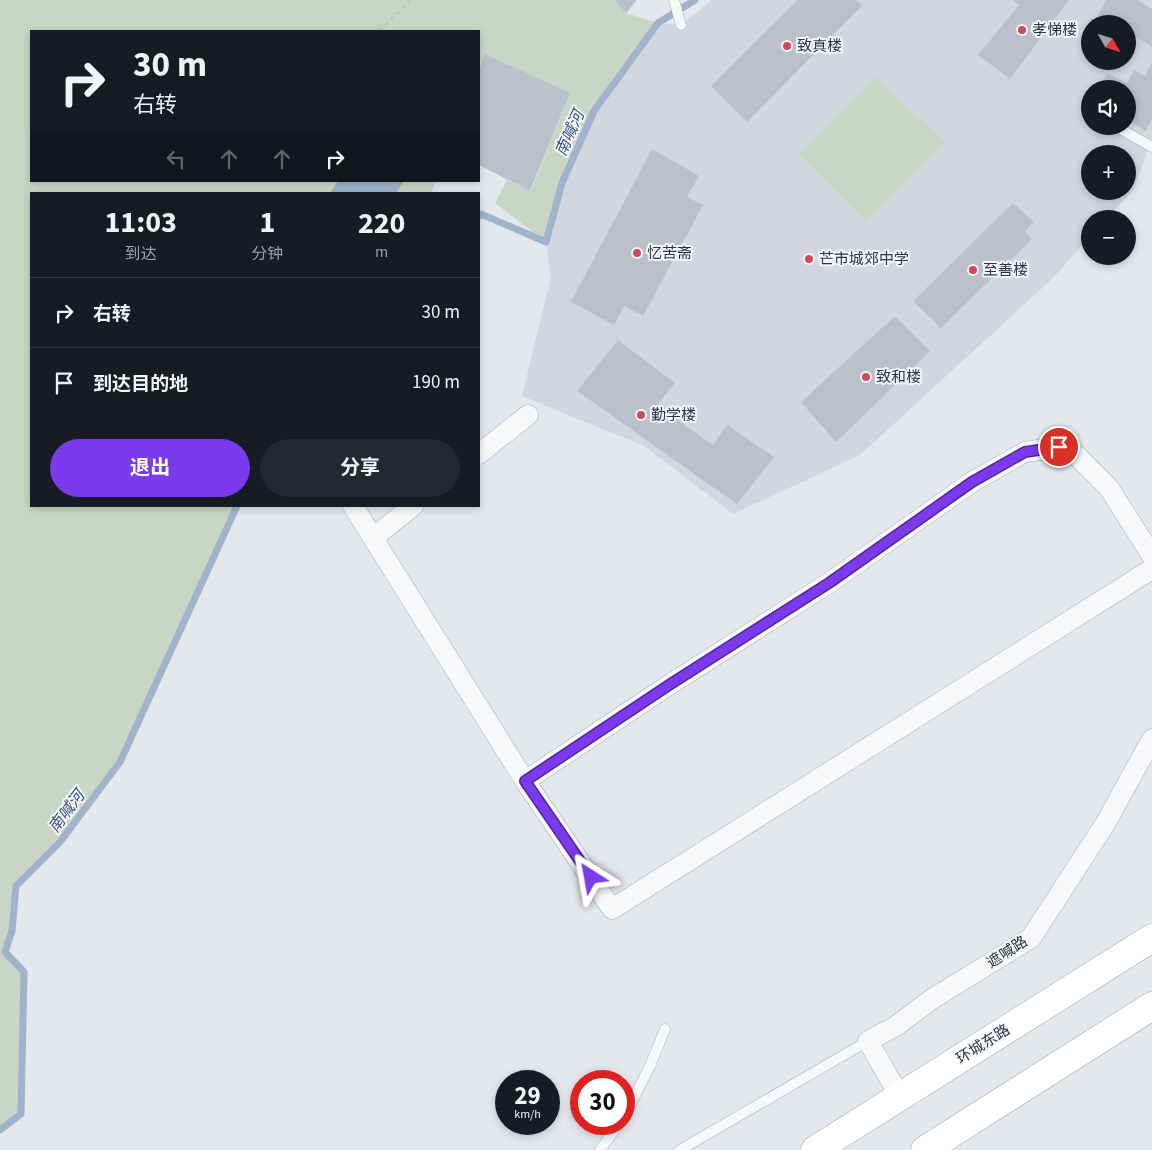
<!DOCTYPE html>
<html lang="zh">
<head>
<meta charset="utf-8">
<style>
	body { margin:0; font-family:"Source Sans 3","Noto Sans SC",sans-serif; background:#242831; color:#f1f3f6; height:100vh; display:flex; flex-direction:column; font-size:19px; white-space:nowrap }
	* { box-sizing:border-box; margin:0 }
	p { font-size:16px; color:#9ea1a6 }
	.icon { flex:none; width:28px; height:28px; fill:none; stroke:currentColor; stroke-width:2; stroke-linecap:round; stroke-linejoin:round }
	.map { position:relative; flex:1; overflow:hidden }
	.details { position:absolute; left:30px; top:192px; width:450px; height:315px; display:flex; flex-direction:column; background:#171b24; border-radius:0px; box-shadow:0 2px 8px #0003 }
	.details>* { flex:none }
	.top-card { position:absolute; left:30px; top:30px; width:450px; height:152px; border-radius:0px; box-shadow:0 2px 8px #0003; background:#171b24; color:#f1f3f6; overflow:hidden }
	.needle { width:32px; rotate:129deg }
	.controls { position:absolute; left:1081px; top:15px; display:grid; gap:10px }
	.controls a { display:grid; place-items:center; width:55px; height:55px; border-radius:50%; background:#171b24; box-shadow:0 2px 8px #0003; font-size:25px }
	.speed { position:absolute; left:495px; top:1070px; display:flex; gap:10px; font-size:25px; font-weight:700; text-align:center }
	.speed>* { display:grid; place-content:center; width:65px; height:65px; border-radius:50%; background:#171b24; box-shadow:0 2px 8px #0003; line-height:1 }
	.speed small { font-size:12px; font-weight:400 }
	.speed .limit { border:8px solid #d22; background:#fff; color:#111 }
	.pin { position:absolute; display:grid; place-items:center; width:42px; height:42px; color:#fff; margin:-21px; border:2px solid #fff; border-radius:50%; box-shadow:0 1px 5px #0007 }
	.me { position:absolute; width:55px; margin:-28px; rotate:326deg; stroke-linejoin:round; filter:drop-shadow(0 0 4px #0008) }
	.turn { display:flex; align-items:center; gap:18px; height:105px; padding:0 20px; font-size:22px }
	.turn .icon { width:65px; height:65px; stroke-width:2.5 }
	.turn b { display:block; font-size:35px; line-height:42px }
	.lanes { display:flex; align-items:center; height:48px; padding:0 20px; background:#0003; justify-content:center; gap:25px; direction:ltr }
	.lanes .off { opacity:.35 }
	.eta { display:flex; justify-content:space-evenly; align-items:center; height:85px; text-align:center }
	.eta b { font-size:30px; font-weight:700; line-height:35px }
	.button { display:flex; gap:10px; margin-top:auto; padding:10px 20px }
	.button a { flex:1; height:58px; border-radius:30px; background:#7c3aed; color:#fff; font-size:20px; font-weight:700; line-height:58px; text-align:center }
	.button a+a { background:#242831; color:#f1f3f6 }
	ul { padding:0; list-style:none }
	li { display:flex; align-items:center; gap:15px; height:70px; padding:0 20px; border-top:1px solid #363941 }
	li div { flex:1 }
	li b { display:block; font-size:19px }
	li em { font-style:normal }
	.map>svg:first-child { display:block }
	.built { fill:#d2d6de; fill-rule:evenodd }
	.green { fill:#c9d6c5 }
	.water { fill:#9fb4cc }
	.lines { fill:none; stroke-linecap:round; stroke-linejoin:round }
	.stream { stroke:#9fb4cc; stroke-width:7 }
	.building { fill:#bbc0ca }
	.lane-casing { stroke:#a9aeb7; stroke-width:11 }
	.street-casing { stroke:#a9aeb7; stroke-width:21 }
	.primary-casing { stroke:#a3abb8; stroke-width:29 }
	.path { stroke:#c2c5cb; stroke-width:3; stroke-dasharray:4 4; stroke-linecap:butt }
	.lane { stroke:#f7f8fa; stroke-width:10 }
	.street { stroke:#f7f8fa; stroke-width:20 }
	.primary { stroke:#fff; stroke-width:28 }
	.route-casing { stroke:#51269a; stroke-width:12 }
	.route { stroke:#7c3aed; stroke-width:9 }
	.poi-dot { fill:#d1495b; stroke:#f4f6f9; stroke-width:2 }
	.labels { text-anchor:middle; stroke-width:4; stroke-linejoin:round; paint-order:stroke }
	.poi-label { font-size:15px; fill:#2b3445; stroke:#f4f6f9; text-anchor:start }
	.street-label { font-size:15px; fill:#2b3445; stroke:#f4f6f9 }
	.water-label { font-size:16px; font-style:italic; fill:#34527a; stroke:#f4f6f9 }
</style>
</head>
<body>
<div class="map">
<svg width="1152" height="1150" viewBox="0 0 1152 1150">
	<rect width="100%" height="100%" fill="#e4e7ec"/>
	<path class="built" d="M 712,0 L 1152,0 L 1152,138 L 1134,189 L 1106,219 L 1090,219 L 1090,237 L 1051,280 L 860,455 L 733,514 L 644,446 L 522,396 L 551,276 L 546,242 L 562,183 L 594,111 L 658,23 L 681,25 ZM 1090,24 L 1128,24 L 1128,61 L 1090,61 ZM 1090,89 L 1128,89 L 1128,126 L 1090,126 ZM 1090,154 L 1128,154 L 1128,191 L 1090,191 Z"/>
	<path class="green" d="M 0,0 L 614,0 L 626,13 L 658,23 L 594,111 L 562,183 L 546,242 L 495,203 L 507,180 L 531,191 L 570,93 L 485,55 L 479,71 L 479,31 L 31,31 L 31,181 L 436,181 L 431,194 L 31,194 L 31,506 L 237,506 L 120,762 L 60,842 L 16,886 L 12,931 L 5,952 L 24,972 L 21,1114 L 0,1130 Z
		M 876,77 L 945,142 L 866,221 L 798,153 Z"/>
	<path class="water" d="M 338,181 L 404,181 L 395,194 L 330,194 Z"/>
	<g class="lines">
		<path class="stream" d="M 479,216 L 481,214 L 546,242 L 562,183 L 594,111 L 658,23 L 695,0
			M 0,1130 L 21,1114 L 24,972 L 5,952 L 12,931 L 16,886 L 60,842 L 120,762 L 237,506"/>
	</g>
	<path class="building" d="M 614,0 L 637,0 L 626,13 Z
		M 798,0 L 856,0 L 862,6 L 747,122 L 711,86 Z
		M 1012,0 L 1069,0 L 1010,79 L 978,55 L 1019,5 Z
		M 1106,0 L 1137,0 L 1152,9 L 1152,47 L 1128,32 L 1128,24 L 1113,24 L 1098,15 Z
		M 485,54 L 570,93 L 530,191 L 479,165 L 479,71 Z
		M 1152,62 L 1152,119 L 1146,131 L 1128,121 L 1128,89 L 1099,89 L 1107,74 L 1127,83 L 1134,70 L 1145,76 Z
		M 652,149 L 699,176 L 687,197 L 703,205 L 643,316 L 624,306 L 614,325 L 571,302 Z
		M 1013,203 L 1034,222 L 1025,231 L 1032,239 L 941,328 L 913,301 Z
		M 895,316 L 930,351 L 836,442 L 801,402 Z
		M 618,340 L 675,383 L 657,405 L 713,445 L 727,425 L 774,457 L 737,504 L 577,391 Z"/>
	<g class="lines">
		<g class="lane-casing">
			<path id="lane" d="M 674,0 L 681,25
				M 1115,126 L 1152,147
				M 624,1117 L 650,1066 L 665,1029
				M 600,1150 L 619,1124
				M 680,1150 L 868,1041"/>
		</g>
		<g class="street-casing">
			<path id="street" d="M 479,454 L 528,415
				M 353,506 L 525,781 L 669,685 L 829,583 L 972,482 L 1025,452 L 1059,447 L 1075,454 L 1109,488 L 1152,556
				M 373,538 L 413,506
				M 525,781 L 612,909 L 1152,569
				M 900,1097 L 868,1041 L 896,1026 L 932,999 L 1031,938 L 1105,824 L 1152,739"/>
		</g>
		<g class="primary-casing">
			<path id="primary" d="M 815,1150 L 1152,938
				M 925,1150 L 1152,1006"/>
		</g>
		<path class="path" d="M 379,31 L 411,0"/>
		<use href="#lane" class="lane"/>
		<use href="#street" class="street"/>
		<use href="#primary" class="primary"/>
	</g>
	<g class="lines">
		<g class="route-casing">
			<path id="route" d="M 591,877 L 525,781 L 669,685 L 829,583 L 972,482 L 1025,452 L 1059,447"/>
		</g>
		<use href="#route" class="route"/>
	</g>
	<g class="poi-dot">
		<circle cx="1022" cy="30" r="5"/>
		<circle cx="787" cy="46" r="5"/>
		<circle cx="637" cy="253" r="5"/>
		<circle cx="809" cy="259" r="5"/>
		<circle cx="973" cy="270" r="5"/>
		<circle cx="866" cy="377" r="5"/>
		<circle cx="641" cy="415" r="5"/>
	</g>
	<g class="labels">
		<g class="poi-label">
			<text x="1032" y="35">孝悌楼</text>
			<text x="797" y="51">致真楼</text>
			<text x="647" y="258">忆苦斋</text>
			<text x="819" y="264">芒市城郊中学</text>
			<text x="983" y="275">至善楼</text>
			<text x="876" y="382">致和楼</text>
			<text x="651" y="420">勤学楼</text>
		</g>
		<g class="street-label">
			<text transform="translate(1007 952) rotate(-33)" y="5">遮喊路</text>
			<text transform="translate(983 1044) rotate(-32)" y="5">环城东路</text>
		</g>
		<g class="water-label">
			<text transform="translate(569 133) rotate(-66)" y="6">南喊河</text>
			<text transform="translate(66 811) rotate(-53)" y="6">南喊河</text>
		</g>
	</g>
</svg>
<div class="controls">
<a><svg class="needle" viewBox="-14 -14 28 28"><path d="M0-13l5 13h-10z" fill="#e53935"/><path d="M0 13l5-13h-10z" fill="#9ea1a6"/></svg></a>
<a><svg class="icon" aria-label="sound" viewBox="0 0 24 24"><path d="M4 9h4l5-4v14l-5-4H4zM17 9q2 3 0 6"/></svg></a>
<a>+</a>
<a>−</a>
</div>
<div class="speed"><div>29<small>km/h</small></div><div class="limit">30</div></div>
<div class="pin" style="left:1059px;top:447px;background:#d93025"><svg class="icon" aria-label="arrive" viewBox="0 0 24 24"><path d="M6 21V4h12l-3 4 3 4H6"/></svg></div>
<svg class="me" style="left:591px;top:877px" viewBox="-20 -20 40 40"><path d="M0-17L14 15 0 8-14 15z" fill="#7c3aed" stroke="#fff" stroke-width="4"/></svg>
<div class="top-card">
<div class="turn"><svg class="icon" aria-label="right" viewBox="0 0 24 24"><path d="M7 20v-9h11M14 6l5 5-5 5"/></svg><div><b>30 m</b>右转</div></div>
<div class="lanes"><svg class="icon off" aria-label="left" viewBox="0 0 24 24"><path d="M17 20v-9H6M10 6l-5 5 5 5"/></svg><svg class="icon off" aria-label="ahead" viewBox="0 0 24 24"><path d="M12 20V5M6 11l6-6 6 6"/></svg><svg class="icon off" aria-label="ahead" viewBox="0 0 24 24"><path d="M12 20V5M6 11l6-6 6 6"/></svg><svg class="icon" aria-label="right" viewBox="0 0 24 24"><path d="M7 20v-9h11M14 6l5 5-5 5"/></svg></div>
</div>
<section class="details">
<div class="eta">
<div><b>11:03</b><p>到达</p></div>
<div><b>1</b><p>分钟</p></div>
<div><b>220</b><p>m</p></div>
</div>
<ul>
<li><svg class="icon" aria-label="right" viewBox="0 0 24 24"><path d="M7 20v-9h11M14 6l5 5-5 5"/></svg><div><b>右转</b></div><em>30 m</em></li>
<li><svg class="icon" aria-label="arrive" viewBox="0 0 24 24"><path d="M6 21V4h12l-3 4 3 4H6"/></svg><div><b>到达目的地</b></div><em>190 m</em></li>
</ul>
<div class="button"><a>退出</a><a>分享</a></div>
</section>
</div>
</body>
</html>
